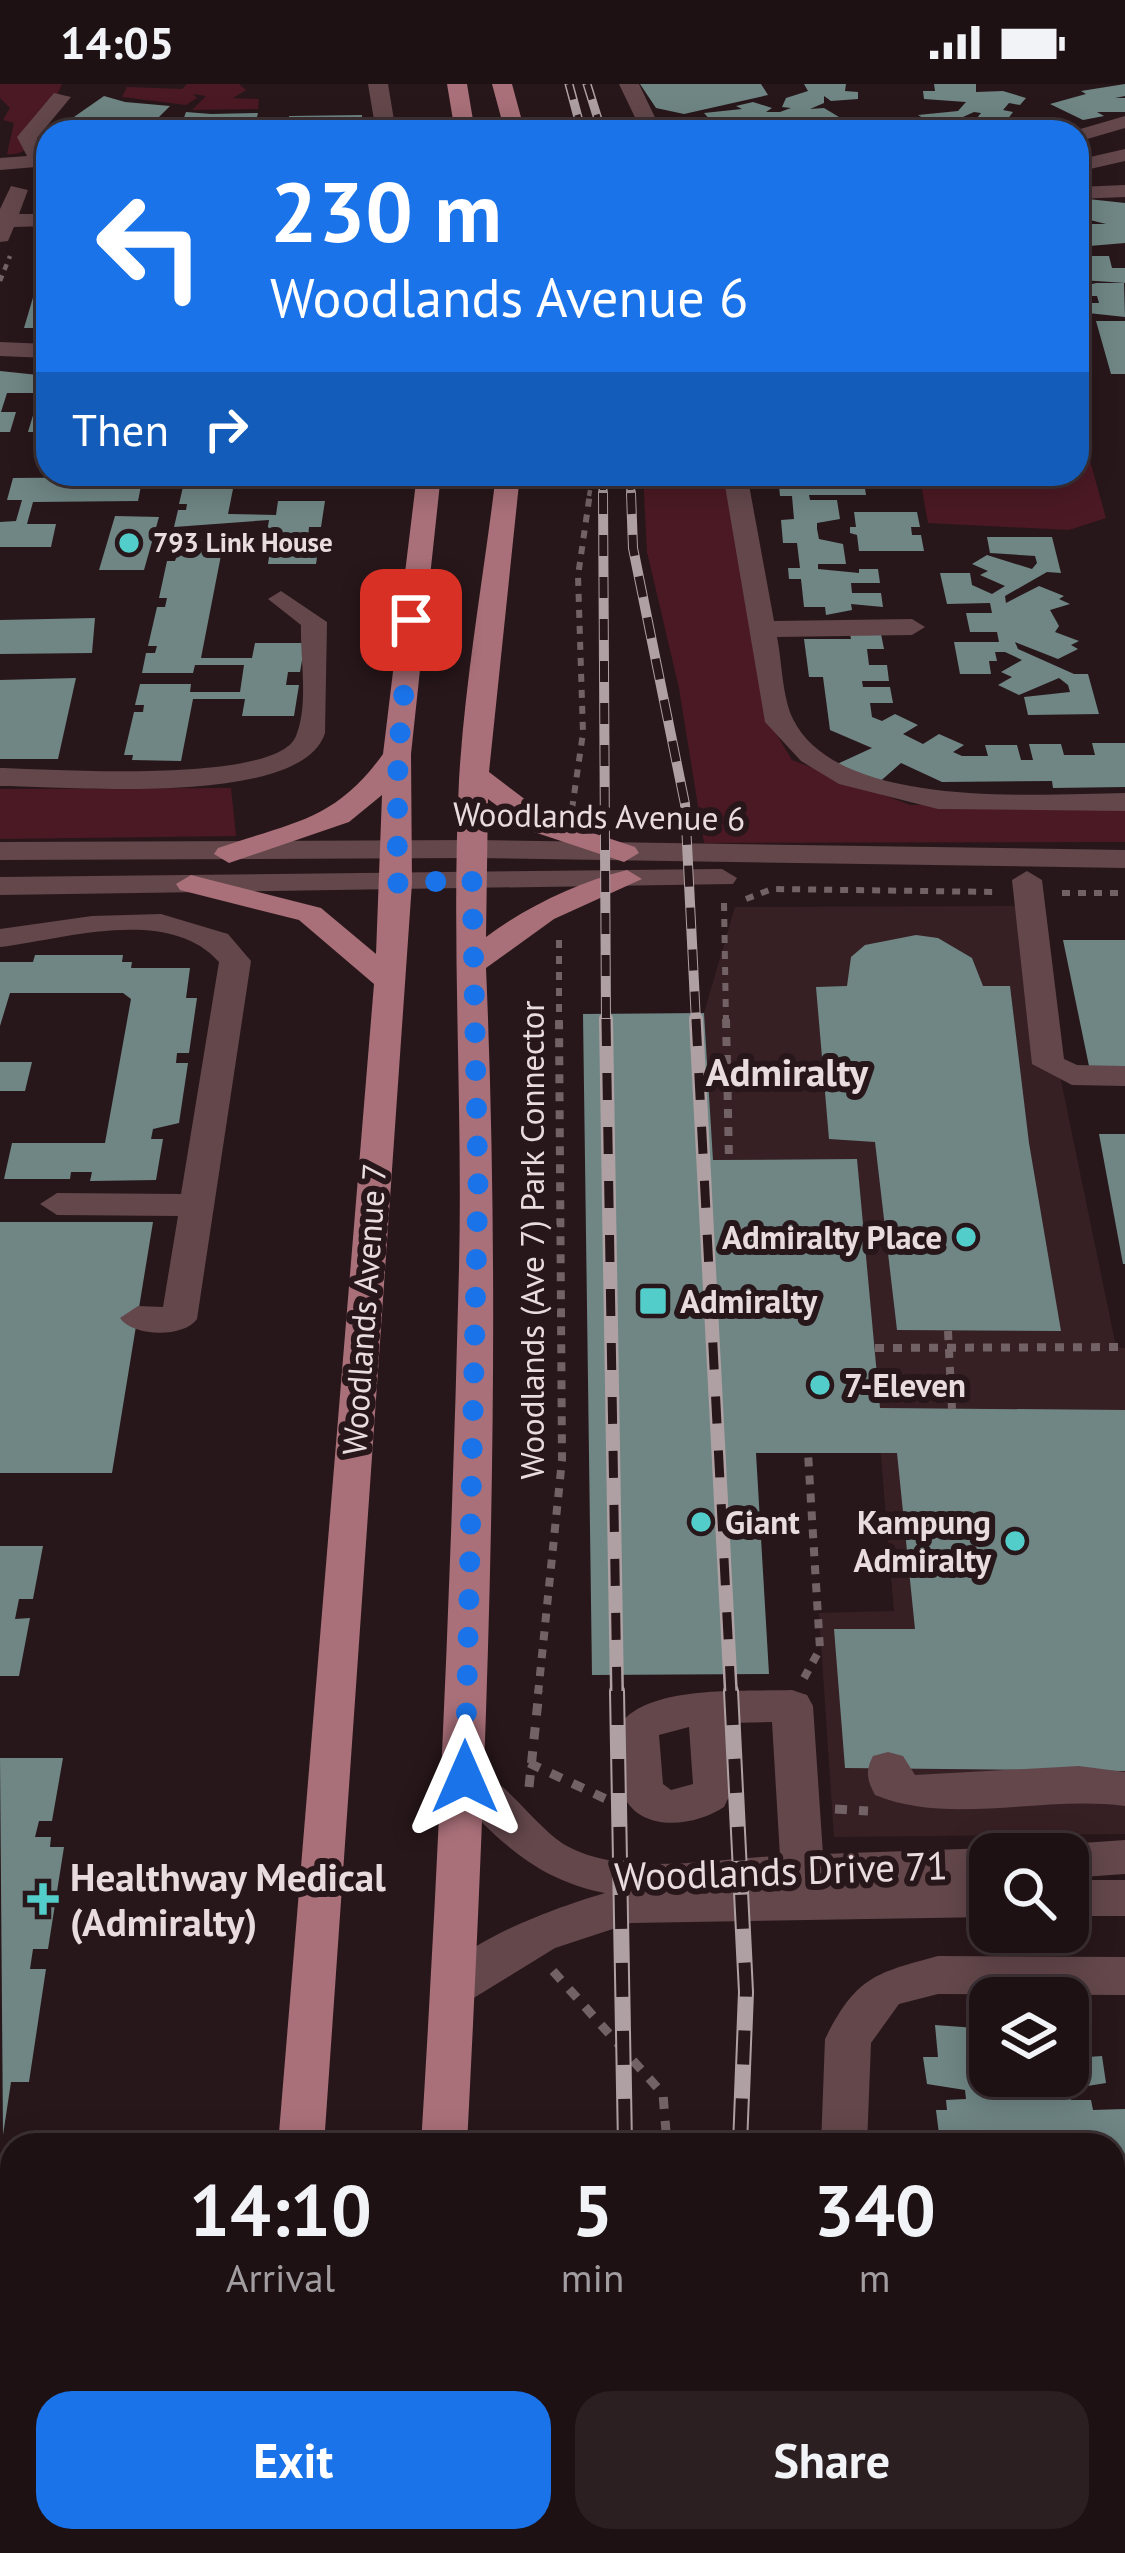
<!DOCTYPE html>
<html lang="en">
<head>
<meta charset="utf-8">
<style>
	body { margin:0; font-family:"PT Sans",sans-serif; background:#2b1f22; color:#f1f3f6; height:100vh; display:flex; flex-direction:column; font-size:45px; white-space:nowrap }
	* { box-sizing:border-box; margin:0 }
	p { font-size:39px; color:#a19da0 }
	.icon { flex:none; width:66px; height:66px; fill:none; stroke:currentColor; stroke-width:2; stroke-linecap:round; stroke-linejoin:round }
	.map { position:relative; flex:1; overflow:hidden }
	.drawer { position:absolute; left:0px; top:2049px; width:1125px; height:420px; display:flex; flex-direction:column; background:#1e1114; border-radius:36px 36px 0 0; box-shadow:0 6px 30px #0003,0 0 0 3px #3c3134 }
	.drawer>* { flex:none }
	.banner { position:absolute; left:36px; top:36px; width:1053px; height:366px; border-radius:36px; box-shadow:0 6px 30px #0003,0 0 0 3px #3c3134; background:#1a73e8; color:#fff; overflow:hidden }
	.controls { position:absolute; left:969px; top:1749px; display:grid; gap:24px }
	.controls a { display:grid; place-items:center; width:120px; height:120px; border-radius:24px; background:#1e1114; box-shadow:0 6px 30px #0003,0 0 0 3px #3c3134; font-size:60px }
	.pin { position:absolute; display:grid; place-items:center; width:102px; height:102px; color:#fff; margin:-51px; border-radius:24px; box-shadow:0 6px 18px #0006 }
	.me { position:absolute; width:132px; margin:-66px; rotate:0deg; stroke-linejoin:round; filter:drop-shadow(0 0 9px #0008) }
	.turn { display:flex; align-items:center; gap:42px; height:252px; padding:0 36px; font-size:54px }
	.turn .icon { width:156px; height:156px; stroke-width:2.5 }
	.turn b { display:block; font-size:84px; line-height:102px }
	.then { display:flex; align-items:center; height:114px; padding:0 36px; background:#0003; gap:24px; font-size:45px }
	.eta { display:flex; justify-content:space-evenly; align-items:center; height:204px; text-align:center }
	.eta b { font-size:72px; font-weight:700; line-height:84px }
	.cta { display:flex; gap:24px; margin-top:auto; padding:24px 36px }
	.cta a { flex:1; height:138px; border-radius:36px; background:#1a73e8; color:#fff; font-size:48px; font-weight:700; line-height:138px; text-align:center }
	.cta a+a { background:#2b1f22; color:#f1f3f6 }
	.status { display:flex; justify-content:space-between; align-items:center; height:84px; padding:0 60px; background:#1e1114; direction:ltr }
	.status svg { height:33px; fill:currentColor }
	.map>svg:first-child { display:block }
	.built { fill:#372024 }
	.green { fill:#4b1924 }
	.building { fill:#6f8685 }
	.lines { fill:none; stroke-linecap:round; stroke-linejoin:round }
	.path-far3 { stroke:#726265; stroke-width:4.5; stroke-dasharray:6 6; stroke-linecap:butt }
	.path-far2 { stroke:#726265; stroke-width:6; stroke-dasharray:8 8; stroke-linecap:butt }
	.path-far1 { stroke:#726265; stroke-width:8; stroke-dasharray:9 9; stroke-linecap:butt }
	.path { stroke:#726265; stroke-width:9; stroke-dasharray:12 12; stroke-linecap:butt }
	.minor { fill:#63474b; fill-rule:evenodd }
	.major { fill:#a97079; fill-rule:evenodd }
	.rail-far3-casing { stroke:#afa1a3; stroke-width:9 }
	.rail-far2-casing { stroke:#afa1a3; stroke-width:10 }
	.rail-far1-casing { stroke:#afa1a3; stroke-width:14 }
	.rail-casing { stroke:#afa1a3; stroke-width:16 }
	.rail-far3 { stroke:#28171a; stroke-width:6; stroke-dasharray:16; stroke-linecap:butt }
	.rail-far2 { stroke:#28171a; stroke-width:8; stroke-dasharray:21; stroke-linecap:butt }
	.rail-far1 { stroke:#28171a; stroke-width:9; stroke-dasharray:27; stroke-linecap:butt }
	.rail { stroke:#28171a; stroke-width:12; stroke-dasharray:34; stroke-linecap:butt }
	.path-bridge { stroke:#726265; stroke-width:8; stroke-dasharray:9 9; stroke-linecap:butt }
	.route { stroke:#1a73e8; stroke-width:21; stroke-dasharray:0 37.8 }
	.poi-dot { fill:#53cdc9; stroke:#28171a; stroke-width:4.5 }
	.labels { text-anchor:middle; stroke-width:12; stroke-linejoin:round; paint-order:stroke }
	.far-poi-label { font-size:27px; font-weight:bold; fill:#e9dcde; stroke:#28171a; text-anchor:start }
	.street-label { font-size:33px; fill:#e9dcde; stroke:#28171a }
	.poi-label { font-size:33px; font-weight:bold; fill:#e9dcde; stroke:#28171a; text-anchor:start }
	.quarter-label { font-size:39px; font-weight:bold; fill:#e9dcde; stroke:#28171a }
	.near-street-label { font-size:39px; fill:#e9dcde; stroke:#28171a }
	.near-poi-label { font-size:39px; font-weight:bold; fill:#e9dcde; stroke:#28171a; text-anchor:start }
</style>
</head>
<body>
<div class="status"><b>14:05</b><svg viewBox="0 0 49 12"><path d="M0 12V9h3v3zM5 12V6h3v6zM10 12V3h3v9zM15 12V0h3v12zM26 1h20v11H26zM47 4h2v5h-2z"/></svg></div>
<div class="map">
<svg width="1125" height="2469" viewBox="0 0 1125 2469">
	<rect width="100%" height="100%" fill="#28171a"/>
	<path class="built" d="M 1025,822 L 1116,1263 L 1125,1264 L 1125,1750 L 834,1753 L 819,1529 L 894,1527 L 856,1075 L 713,1076 L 704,929 L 735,823 Z"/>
	<path class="green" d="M 0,0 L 62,0 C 51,23 38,75 7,70 L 14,39 L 3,36 L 10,24 L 0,14 Z
		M 187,0 L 239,0 L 246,6 L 233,14 L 259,15 L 258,25 L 192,26 L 206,12 L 193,10 L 197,14 L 186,21 L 122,13 L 127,3 L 182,5 Z
		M 1077,330 L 1106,434 L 1069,446 L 928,439 L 919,390 L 1077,390 Z
		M 643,390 L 724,390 L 766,633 L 792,676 L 910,721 L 1125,720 L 1125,758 L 704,759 L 679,604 L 647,468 Z
		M 231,704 L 236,752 L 0,755 L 0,705 Z"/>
	<path class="building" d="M 640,0 L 761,0 L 768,11 L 684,30 L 656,24 Z
		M 804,0 L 846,0 L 845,7 L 858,8 L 858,15 L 831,17 L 824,12 L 824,19 L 810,25 L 824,24 L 839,33 L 804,42 L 812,44 L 803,48 L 779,48 L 771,45 L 780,41 L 763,36 L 748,40 L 757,44 L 753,48 L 684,48 L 680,43 L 720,42 L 726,37 L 712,38 L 704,29 L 742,25 L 736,22 L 753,18 L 772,24 L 766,28 L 780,28 L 791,24 L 782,23 L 786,14 L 808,7 Z
		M 934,0 L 976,0 L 976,8 L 1003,7 L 1026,14 L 1020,21 L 1009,19 L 1003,26 L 1013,28 L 1007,36 L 977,34 L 981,29 L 974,28 L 952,38 L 966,37 L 974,48 L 882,48 L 923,34 L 918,31 L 958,27 L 966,18 L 924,15 L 923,7 L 935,7 Z
		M 1125,0 L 1125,12 L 1115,14 L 1125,14 L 1125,28 L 1097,28 L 1104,32 L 1083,36 L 1050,20 L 1086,10 L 1081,7 Z
		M 104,12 L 125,18 L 170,22 L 144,48 L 104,46 L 112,40 L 107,39 L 99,45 L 61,42 Z
		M 186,28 L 211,30 L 258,29 L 253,48 L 179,48 Z
		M 362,31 L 362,48 L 288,48 L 289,32 Z
		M 1051,39 L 1074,48 L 1014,48 L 1017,40 Z
		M 1088,115 L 1125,119 L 1125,159 L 1089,162 L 1077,140 L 1106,140 L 1086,135 L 1083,124 L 1091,124 Z
		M 47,166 L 48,244 L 24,244 Z
		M 1077,172 L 1109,172 L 1112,184 L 1125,184 L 1125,199 L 1081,196 Z
		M 1096,199 L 1124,199 L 1125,233 L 1088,229 L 1085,219 L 1099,219 L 1097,212 L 1083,212 L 1080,203 Z
		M 1096,237 L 1125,237 L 1125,290 L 1111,290 Z
		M 0,287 L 48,292 L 48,309 L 7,309 L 1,328 L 16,328 L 10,348 L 0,348 Z
		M 34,328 L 48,328 L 48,348 L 28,348 Z
		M 186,390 L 236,390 L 228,430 L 276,431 L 278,417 L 325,417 L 321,443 L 309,443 L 308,454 L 320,454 L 316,480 L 268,480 L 270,466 L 222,466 L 201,574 L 252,574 L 255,559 L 305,559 L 300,588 L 288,588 L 286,601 L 299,601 L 294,632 L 242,632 L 245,615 L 193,615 L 181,677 L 132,676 L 133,671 L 124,671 L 134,628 L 143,628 L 144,621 L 135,621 L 140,600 L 191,600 L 190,608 L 240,608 L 244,581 L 195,581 L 193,589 L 142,589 L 146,569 L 155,569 L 157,562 L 148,562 L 157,523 L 165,523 L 167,514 L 159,514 L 167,477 L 175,477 L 177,471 L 168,471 L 172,453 L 265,460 L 269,436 L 174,443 L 178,426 L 186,426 L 187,420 L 179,420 Z
		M 789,390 L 836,390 L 837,398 L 864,398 L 866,411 L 809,411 L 810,416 L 837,416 L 840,435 L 817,439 L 817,445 L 819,455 L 843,460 L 846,480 L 818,480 L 818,485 L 859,489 L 859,485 L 878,485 L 880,499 L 851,499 L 852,509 L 881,509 L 883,523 L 851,520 L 852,526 L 826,531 L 825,523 L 804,523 L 801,495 L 789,495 L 788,484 L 800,484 L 797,459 L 783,459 L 781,436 L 794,435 L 792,412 L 780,412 L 779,402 L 790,401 Z
		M 133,393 L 142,397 L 138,417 L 33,418 L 27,440 L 56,440 L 51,463 L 0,463 L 0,438 L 16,437 L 22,416 L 7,416 L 13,394 Z
		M 854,428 L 917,428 L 920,443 L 911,443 L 912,451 L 921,451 L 924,467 L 859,467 L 857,451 L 850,449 L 850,443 L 856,443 Z
		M 115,432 L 159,433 L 144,486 L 99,486 Z
		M 987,453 L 1052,453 L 1061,489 L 1047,488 L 1005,512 L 1006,519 L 1039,502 L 1064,512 L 1059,515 L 1070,520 L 1050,526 L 1059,542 L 1055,548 L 1079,557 L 1071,561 L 1078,565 L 1058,575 L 1015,558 L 1018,565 L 1074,590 L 1088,590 L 1099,630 L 1028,631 L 1024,613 L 1070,608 L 1068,601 L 1059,594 L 1019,611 L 998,601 L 1012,593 L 1001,588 L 1022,576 L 1005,568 L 995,568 L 997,577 L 989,577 L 991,590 L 960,590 L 954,558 L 999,558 L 997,548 L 970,548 L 966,529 L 992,529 L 990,519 L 947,520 L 940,489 L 970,489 L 972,501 L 992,510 L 1005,502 L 980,491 L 988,487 L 972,480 L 987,471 L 1032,485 L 1037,479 L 1035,472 L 990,469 Z
		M 95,534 L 92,569 L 0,570 L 0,536 Z
		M 850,550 L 881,550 L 884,565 L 867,565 L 869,581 L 887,581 L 889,597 L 862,597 L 863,603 L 890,603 L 893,619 L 870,619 L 872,633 L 882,637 L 895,630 L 918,641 L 903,650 L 923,660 L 939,650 L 964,661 L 953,668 L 962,672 L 988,672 L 985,661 L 1017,661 L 1021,676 L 1033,676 L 1029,660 L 1061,660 L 1064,671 L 1095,671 L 1092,659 L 1125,659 L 1125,703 L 1053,704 L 1052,697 L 942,698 L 901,679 L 876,701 L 835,681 L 872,664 L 830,646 L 823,593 L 809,593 L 804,555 L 851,555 Z
		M 76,594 L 58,675 L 0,675 L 0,596 Z
		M 916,851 L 938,854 L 972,874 L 983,902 L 1010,902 L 1029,1059 L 1061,1247 L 897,1246 L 875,1058 L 829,1055 L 816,903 L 847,902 L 851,873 L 865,861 Z
		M 1063,856 L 1125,856 L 1125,982 L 1089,982 Z
		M 35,871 L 123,871 L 122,878 L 132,878 L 131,884 L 190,884 L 186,914 L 197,914 L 189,969 L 177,969 L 176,979 L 188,979 L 179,1039 L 153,1045 L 151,1055 L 163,1055 L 156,1096 L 90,1097 L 92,1088 L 71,1088 L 70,1095 L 4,1095 L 12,1059 L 105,1059 L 131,915 L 123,909 L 10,909 L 0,942 L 0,878 L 33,878 Z
		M 704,929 L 713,1076 L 857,1075 L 880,1324 L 1125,1326 L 1125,1687 L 845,1684 L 834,1545 L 915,1545 L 897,1369 L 756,1369 L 769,1590 L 592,1591 L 583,930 Z
		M 0,978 L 32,978 L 25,1007 L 0,1007 Z
		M 1099,1050 L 1125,1050 L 1125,1180 L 1123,1180 Z
		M 0,1138 L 153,1138 L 112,1389 L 0,1389 Z
		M 0,1462 L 43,1462 L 33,1515 L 19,1515 L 15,1535 L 30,1534 L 19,1592 L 0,1592 Z
		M 0,1674 L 63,1674 L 52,1737 L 39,1737 L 35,1753 L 51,1753 L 50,1763 L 64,1763 L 48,1865 L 33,1865 L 30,1885 L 46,1885 L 29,1998 L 11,1998 L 3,2051 Z
		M 935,1941 L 990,1945 L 990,1992 L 1068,1992 L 1068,1941 L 1083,1941 L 1088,1973 L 1102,1972 L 1106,1999 L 1069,2005 L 1071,2016 L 1091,2016 L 1093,2026 L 1125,2025 L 1125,2217 L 1113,2154 L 1113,2061 L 1057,2061 L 1056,2046 L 1027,2046 L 1029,2061 L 940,2058 L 936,2026 L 947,2026 L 946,2016 L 966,2015 L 965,2006 L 927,2000 L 923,1973 L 938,1973 Z
		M 1113,2231 L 1125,2231 L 1125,2469 L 924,2469 L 923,2457 L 1113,2457 Z"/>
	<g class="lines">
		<path class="path-far3" d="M 0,197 L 10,172
			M 589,412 L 593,390"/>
		<path class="path-far2" d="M 572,725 L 583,649 L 578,492 L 590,409
			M 1062,809 L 1125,809
			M 746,815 L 772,805 L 999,808
			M 724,819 L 726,938
			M 559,856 L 559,938"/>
		<path class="path-far1" d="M 726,935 L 729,1076
			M 875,1264 L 1125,1263
			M 804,1594 L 820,1565 L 808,1369
			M 538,1610 L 562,1376 L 559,935"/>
		<path class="path" d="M 529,1679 L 608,1716
			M 529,1703 L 539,1607
			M 835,1725 L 868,1727
			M 553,1887 L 663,2010 L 667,2061
			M 618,2469 L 619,2457"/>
		<path class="minor" d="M 368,0 L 388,0 L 396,48 L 376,48 Z
			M 619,0 L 639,0 L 662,48 L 642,48 Z
			M 54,9 L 71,13 L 37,54 L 48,67 L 48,82 L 0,86 L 0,74 L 27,72 L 17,53 Z
			M 1125,32 L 1125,44 L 1077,58 L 1077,48 L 1070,48 Z
			M 1125,65 L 1125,77 L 1077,88 L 1077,76 Z
			M 1125,101 L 1125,113 L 1077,115 L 1077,103 Z
			M 11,102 L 28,106 L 19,130 L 48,130 L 48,142 L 14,143 L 8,157 L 0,158 L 0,125 Z
			M 0,258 L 48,260 L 48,274 L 0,272 Z
			M 723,390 L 747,390 L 774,537 L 912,535 L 925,543 L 912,551 L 777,553 C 782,577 782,613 793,635 C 838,727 1041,710 1125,709 L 1125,727 L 938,725 L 839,700 L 801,677 L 765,638 Z
			M 281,507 L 327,538 L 325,649 C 302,724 65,702 0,702 L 0,684 C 50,685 277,701 296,652 C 309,620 300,574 301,541 L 268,515 Z
			M 475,756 L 1125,766 L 1125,784 L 475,774 L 0,776 L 0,758 Z
			M 722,785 L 737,794 L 733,800 L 0,811 L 0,793 Z
			M 1027,787 L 1042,796 L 1064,975 L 1077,981 L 1125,982 L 1125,1002 L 1072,1001 L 1032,980 L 1012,796 Z
			M 161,830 L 228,850 L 251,877 L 197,1235 C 184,1254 133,1253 120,1234 L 138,1222 L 163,1223 L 178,1132 L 57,1131 L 40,1120 L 57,1109 L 181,1110 L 219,878 C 169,821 65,855 0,863 L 0,845 L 92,832 Z
			M 792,1606 L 807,1611 L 813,1622 L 823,1770 L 990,1764 L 1005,1769 L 990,1770 L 990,1833 L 631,1839 L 555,1864 L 472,1915 L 456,1921 L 440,1915 L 434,1902 C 456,1858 558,1823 605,1809 C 534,1795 497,1755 450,1705 L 444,1693 L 450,1681 C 489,1669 531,1742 567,1762 C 625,1794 716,1774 780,1772 L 772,1638 L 730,1639 L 735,1700 L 724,1723 C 696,1742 641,1750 623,1711 C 615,1693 618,1665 617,1645 C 642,1599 746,1608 792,1606 ZM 689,1643 L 693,1700 L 671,1706 L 663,1700 L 659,1651 Z
			M 888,1668 L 903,1672 L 915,1691 L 1079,1682 L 1125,1688 L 1125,1722 C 1044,1711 950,1742 875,1711 C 867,1696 865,1687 873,1672 Z
			M 1125,1756 L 1125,1790 L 1068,1794 L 1068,1770 L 1050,1770 L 1068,1760 Z
			M 1068,1796 L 1125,1796 L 1125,1832 L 1068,1832 Z
			M 938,1872 L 1125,1873 L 1125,1911 L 938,1910 L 899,1920 L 871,1959 L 867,2061 L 821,2061 L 825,1955 C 856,1893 875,1889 938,1872 Z
			M 817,2457 L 869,2457 L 869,2469 L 817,2469 Z"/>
		<path class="major" d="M 447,0 L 467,0 L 475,48 L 455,48 Z
			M 492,0 L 512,0 L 525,48 L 505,48 Z
			M 417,390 L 441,390 L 411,670 L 412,799 L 324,2061 L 278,2061 L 374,900 L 299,836 L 180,806 L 176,800 L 191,791 L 321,824 L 376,870 L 382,711 L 349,738 L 229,779 L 214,770 L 218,764 C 293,738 335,737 383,670 Z
			M 496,390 L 520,390 L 489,688 L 551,735 L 635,763 L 639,769 L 624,778 L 531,747 L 488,715 L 486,853 C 528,822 576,799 627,786 L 642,795 L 554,835 L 486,884 C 503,1277 487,1669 467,2061 L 421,2061 C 439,1769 452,1477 459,1184 C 463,1021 451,859 459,696 C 465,594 484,491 496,390 Z
			M 244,2457 L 296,2457 L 295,2469 L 243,2469 Z
			M 386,2457 L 438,2457 L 437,2469 L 385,2469 Z"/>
		<g class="rail-far3-casing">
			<path id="rail-far3" d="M 569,0 L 582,48
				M 587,0 L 602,48
				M 603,390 L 603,412
				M 630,390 L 631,412"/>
		</g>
		<g class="rail-far2-casing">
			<path id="rail-far2" d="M 603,409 L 606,938
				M 631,409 L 633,464 L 685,720 L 696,938"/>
		</g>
		<g class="rail-far1-casing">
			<path id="rail-far1" d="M 606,935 L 617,1610
				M 696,935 L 731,1610"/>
		</g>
		<g class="rail-casing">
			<path id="rail" d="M 617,1607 L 625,2061
				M 731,1607 L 746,1908 L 740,2061
				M 630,2457 L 630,2469
				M 723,2469 L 724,2457"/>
		</g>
		<use href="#rail-far3" class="rail-far3"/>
		<use href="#rail-far2" class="rail-far2"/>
		<use href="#rail-far1" class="rail-far1"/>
		<use href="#rail" class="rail"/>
		<path class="path-bridge" d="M 948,1247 L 952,1325"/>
	</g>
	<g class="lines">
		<path class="route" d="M 411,536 L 398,670 L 397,799 L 472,796 L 478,1100 L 465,1693"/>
	</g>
	<g class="poi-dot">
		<circle cx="129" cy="459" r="12"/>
		<circle cx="966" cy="1153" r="12"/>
		<rect x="638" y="1202" width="30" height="30" rx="6"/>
		<circle cx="820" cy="1301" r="12"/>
		<circle cx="701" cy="1438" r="12"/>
		<circle cx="1015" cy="1457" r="12"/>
		<path d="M37 1797h12v12h12v12h-12v12h-12v-12h-12v-12h12z"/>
	</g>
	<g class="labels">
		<g class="far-poi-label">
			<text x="153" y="468">793 Link House</text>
		</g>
		<g class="street-label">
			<text transform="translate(599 732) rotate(1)" y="12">Woodlands Avenue 6</text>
			<text transform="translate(532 1156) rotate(-90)" y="12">Woodlands (Ave 7) Park Connector</text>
			<text transform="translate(364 1225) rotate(-86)" y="12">Woodlands Avenue 7</text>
		</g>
		<g class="poi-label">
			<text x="942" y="1165" text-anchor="end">Admiralty Place</text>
			<text x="680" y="1229">Admiralty</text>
			<text x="844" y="1313">7-Eleven</text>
			<text x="725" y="1450">Giant</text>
			<text x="991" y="1450" text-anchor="end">Kampung<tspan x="991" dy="38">Admiralty</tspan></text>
		</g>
		<g class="quarter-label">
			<text x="787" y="1002">Admiralty</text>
		</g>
		<g class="near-street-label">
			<text transform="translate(781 1787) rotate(-2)" y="14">Woodlands Drive 71</text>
		</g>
		<g class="near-poi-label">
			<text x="70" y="1807">Healthway Medical<tspan x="70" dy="45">(Admiralty)</tspan></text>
		</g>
	</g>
</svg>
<div class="controls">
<a><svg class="icon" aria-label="search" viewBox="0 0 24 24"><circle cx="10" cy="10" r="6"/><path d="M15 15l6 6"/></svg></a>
<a><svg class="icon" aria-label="layers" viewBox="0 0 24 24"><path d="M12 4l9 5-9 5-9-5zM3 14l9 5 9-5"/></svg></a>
</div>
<div class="pin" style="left:411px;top:536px;background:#d93025"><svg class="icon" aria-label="arrive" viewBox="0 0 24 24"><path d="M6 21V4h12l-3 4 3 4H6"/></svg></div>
<svg class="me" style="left:465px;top:1693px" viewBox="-20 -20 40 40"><path d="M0-17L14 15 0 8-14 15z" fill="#1a73e8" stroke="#fff" stroke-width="4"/></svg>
<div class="banner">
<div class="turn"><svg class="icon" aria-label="left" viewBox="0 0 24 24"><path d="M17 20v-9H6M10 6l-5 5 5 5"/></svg><div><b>230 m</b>Woodlands Avenue 6</div></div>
<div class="then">Then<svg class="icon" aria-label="right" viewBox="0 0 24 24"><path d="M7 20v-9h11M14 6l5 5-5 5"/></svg></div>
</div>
<section class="drawer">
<div class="eta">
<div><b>14:10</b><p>Arrival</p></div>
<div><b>5</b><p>min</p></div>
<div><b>340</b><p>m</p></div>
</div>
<div class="cta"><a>Exit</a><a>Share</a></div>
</section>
</div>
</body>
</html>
